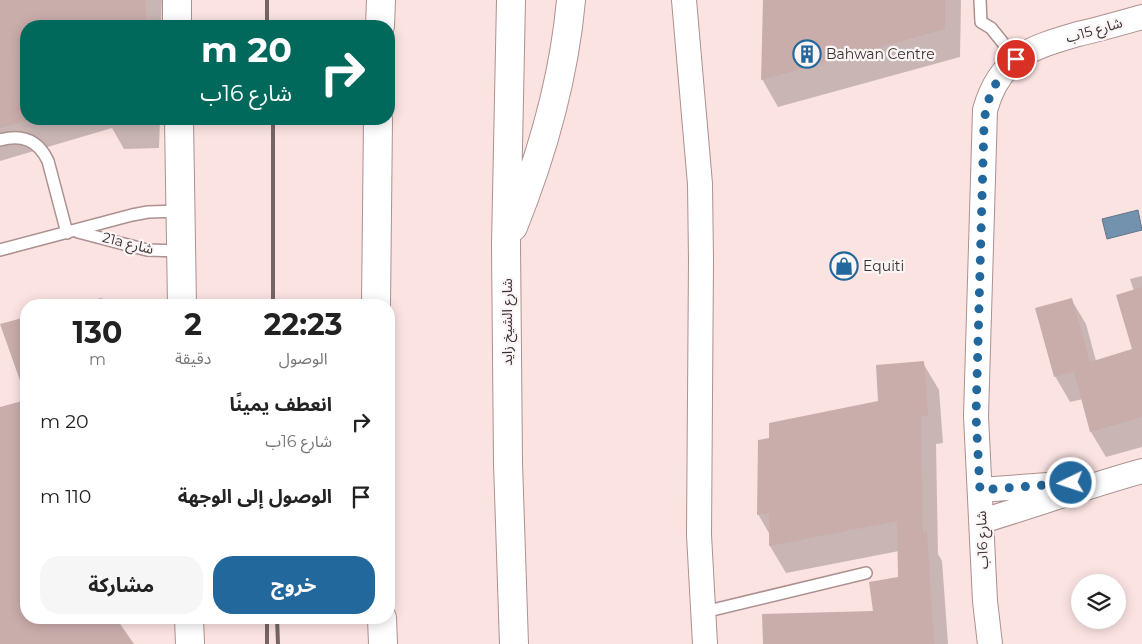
<!DOCTYPE html>
<html lang="ar">
<head>
<meta charset="utf-8">
<style>
	body { margin:0; font-family:Montserrat,"Noto Sans Arabic",sans-serif; background:#f6f6f6; color:#222; direction:rtl; height:100vh; display:flex; flex-direction:column; font-size:19px; white-space:nowrap }
	* { box-sizing:border-box; margin:0 }
	p { font-size:16px; color:#767676 }
	.icon { flex:none; width:28px; height:28px; fill:none; stroke:currentColor; stroke-width:2; stroke-linecap:round; stroke-linejoin:round }
	.map { position:relative; flex:1; overflow:hidden; direction:ltr }
	.panel { position:absolute; left:20px; top:299px; width:375px; height:325px; display:flex; flex-direction:column; background:#fff; border-radius:20px; box-shadow:0 2px 12px #0003; direction:rtl }
	.panel>* { flex:none }
	.top-card { position:absolute; left:20px; top:20px; width:375px; height:105px; border-radius:20px; box-shadow:0 2px 12px #0003; direction:rtl; background:#00695c; color:#fff; overflow:hidden }
	.buttons { position:absolute; left:1071px; top:574px; display:grid; gap:10px }
	.buttons a { display:grid; place-items:center; width:55px; height:55px; border-radius:50%; background:#fff; box-shadow:0 2px 12px #0003; font-size:25px }
	.pin { position:absolute; display:grid; place-items:center; width:42px; height:42px; color:#fff; margin:-21px; border:2px solid #fff; border-radius:50%; box-shadow:0 1px 5px #0007 }
	.me { position:absolute; width:55px; margin:-28px; rotate:266deg; stroke-linejoin:round; filter:drop-shadow(0 0 4px #0008) }
	.turn { display:flex; align-items:center; gap:18px; height:105px; padding:0 20px; font-size:22px }
	.turn .icon { width:65px; height:65px; stroke-width:2.5 }
	.turn b { display:block; font-size:35px; line-height:42px }
	.eta { display:flex; justify-content:space-evenly; align-items:center; height:85px; text-align:center }
	.eta b { font-size:30px; font-weight:700; line-height:35px }
	.cta { display:flex; gap:10px; margin-top:auto; padding:10px 20px }
	.cta a { flex:1; height:58px; border-radius:20px; background:#23689c; color:#fff; font-size:20px; font-weight:700; line-height:58px; text-align:center }
	.cta a+a { background:#f6f6f6; color:#222 }
	ul { padding:0; list-style:none }
	li { display:flex; align-items:center; gap:15px; height:75px; padding:0 20px }
	li div { flex:1 }
	li b { display:block; font-size:19px }
	li em { font-style:normal }
	.map>svg:first-child { display:block }
	.water { fill:#7392ae; stroke:#627588 }
	.shadow { fill:#0003 }
	.building { fill:#c9adab }
	.lines { fill:none; stroke-linecap:round; stroke-linejoin:round }
	.service-casing { stroke:#ac918f; stroke-width:14 }
	.minor-casing { stroke:#ac918f; stroke-width:26 }
	.tertiary-casing { stroke:#ac918f; stroke-width:30 }
	.motorway-casing { stroke:#ac918f; stroke-width:30 }
	.service { stroke:#fff; stroke-width:11 }
	.minor { stroke:#fff; stroke-width:24 }
	.tertiary { stroke:#fff; stroke-width:28 }
	.motorway { stroke:#fff; stroke-width:28 }
	.rail { stroke:#756665; stroke-width:4 }
	.route { stroke:#23689c; stroke-width:9; stroke-dasharray:0 16.2 }
	.labels { text-anchor:middle; stroke-width:4.5; stroke-linejoin:round; paint-order:stroke }
	.street-label { font-size:14px; fill:#3c3030; stroke:#fbf5f5 }
	.poi-label { font-size:14px; fill:#3c3030; stroke:#fbf5f5; text-anchor:start }
</style>
</head>
<body>
<div class="map">
<svg width="1142" height="644" viewBox="0 0 1142 644">
	<rect width="100%" height="100%" fill="#fbe3e2"/>
	<path class="water" d="M 1138,210 L 1142,230 L 1107,239 L 1102,219 Z"/>
	<path class="shadow" d="M 0,0 L 162,0 L 161,26 L 26,26 L 26,119 L 160,119 L 159,148 L 124,149 L 112,128 L 0,161 Z
		M 764,0 L 961,0 L 960,57 L 778,107 L 762,79 Z
		M 1142,276 L 1142,447 L 1106,457 L 1091,432 L 1083,399 L 1070,402 L 1055,376 L 1071,299 L 1086,324 L 1096,361 L 1134,350 L 1134,291 L 1130,279 Z
		M 101,298 L 117,305 L 74,305 Z
		M 26,318 L 26,394 L 2,325 Z
		M 923,363 L 939,390 L 943,443 L 936,444 L 938,554 L 942,561 L 948,644 L 765,644 L 875,613 L 900,578 L 899,551 L 786,573 L 770,546 L 770,535 L 758,514 L 771,439 L 880,402 Z
		M 26,401 L 26,618 L 114,618 L 132,644 L 0,644 L 0,408 Z"/>
	<path class="building" d="M 0,0 L 146,0 L 146,26 L 26,26 L 26,121 L 0,128 Z
		M 763,0 L 945,0 L 945,29 L 761,80 Z
		M 1142,287 L 1142,417 L 1090,432 L 1074,372 L 1054,377 L 1035,308 L 1072,298 L 1090,362 L 1132,349 L 1116,295 Z
		M 26,317 L 26,389 L 23,389 L 0,324 Z
		M 924,361 L 928,416 L 921,416 L 923,533 L 927,532 L 934,644 L 763,644 L 762,614 L 873,611 L 869,582 L 898,577 L 897,521 L 769,546 L 769,513 L 757,515 L 758,440 L 769,438 L 769,423 L 878,401 L 876,365 Z
		M 26,400 L 26,618 L 116,618 L 134,644 L 0,644 L 0,407 Z"/>
	<g class="lines">
		<g class="service-casing">
			<path id="service" d="M 980,0 L 981,22 L 991,28 L 1016,59
				M 0,140 C 22,134 38,140 48,161 L 67,233
				M 78,232 L 147,250 L 181,251
				M 0,250 L 132,215 L 148,212 L 180,211
				M 704,612 L 866,573"/>
		</g>
		<g class="minor-casing">
			<path id="minor" d="M 684,0 L 700,184 L 701,260 L 699,535 L 705,644
				M 980,490 L 1075,483
				M 982,521 C 1035,505 1088,486 1142,471
				M 990,644 L 985,601 L 976,416 L 985,110 C 1000,57 1030,48 1078,34 C 1100,29 1121,23 1142,17"/>
		</g>
		<g class="tertiary-casing">
			<path id="tertiary" d="M 177,0 L 177,26
				M 179,119 L 182,305
				M 189,618 L 190,644"/>
		</g>
		<g class="motorway-casing">
			<path id="motorway" d="M 511,0 L 506,245 L 508,463 L 514,644
				M 380,26 L 381,0
				M 513,227 C 542,155 564,78 571,0
				M 376,305 L 378,119
				M 382,618 L 383,644"/>
		</g>
		<use href="#service" class="service"/>
		<use href="#minor" class="minor"/>
		<use href="#tertiary" class="tertiary"/>
		<use href="#motorway" class="motorway"/>
		<path class="rail" d="M 267,26 L 267,0
			M 273,119 L 273,305
			M 267,618 L 267,644
			M 277,618 L 278,644"/>
	</g>
	<g class="lines">
		<path class="route" d="M 1016,59 C 996,78 986,97 984,125 L 976,416 L 980,490 L 1071,483"/>
	</g>
	<defs>
		<g id="building-ring" transform="scale(1.4375)"><circle r="9.5" fill="#fbf5f5" stroke="#23689c" stroke-width="1.5"/><path d="M-4-6H4V6H1V3H-1V6H-4ZM-2.5-4.3h1.7v1.8h-1.7ZM.8-4.3h1.7v1.8H.8ZM-2.5-1h1.7V.8h-1.7ZM.8-1h1.7V.8H.8Z" fill="#23689c"/></g>
		<g id="shop-ring" transform="scale(1.4375)"><circle r="9.5" fill="#fbf5f5" stroke="#23689c" stroke-width="1.5"/><path d="M-5-2.5h2.3a2.7 3.5 0 0 1 5.4 0H5L5.5 6h-11ZM-1.5-2.5h3a1.5 2.3 0 0 0-3 0Z" fill="#23689c"/></g>
	</defs>
	<g fill-rule="evenodd">
		<use href="#building-ring" x="807" y="54"/>
		<use href="#shop-ring" x="844" y="266"/>
	</g>
	<g class="labels">
		<g class="street-label">
			<text transform="translate(1094 30) rotate(-16)" y="5">شارع 15ب</text>
			<text transform="translate(128 243) rotate(14)" y="5">21a شارع</text>
			<text transform="translate(507 322) rotate(-90)" y="5">شارع الشيخ زايد</text>
			<text transform="translate(982 540) rotate(-92)" y="5">شارع 16ب</text>
		</g>
		<g class="poi-label">
			<text x="826" y="59">Bahwan Centre</text>
			<text x="863" y="271">Equiti</text>
		</g>
	</g>
</svg>
<div class="buttons">
<a><svg class="icon" aria-label="layers" viewBox="0 0 24 24"><path d="M12 4l9 5-9 5-9-5zM3 14l9 5 9-5"/></svg></a>
</div>
<div class="pin" style="left:1016px;top:59px;background:#d93025"><svg class="icon" aria-label="arrive" viewBox="0 0 24 24"><path d="M6 21V4h12l-3 4 3 4H6"/></svg></div>
<svg class="me" style="left:1071px;top:483px" viewBox="-20 -20 40 40"><circle r="17" fill="#23689c" stroke="#fff" stroke-width="3"/><path d="M0-11L8 9 0 5-8 9z" fill="#fff"/></svg>
<div class="top-card">
<div class="turn"><svg class="icon" aria-label="right" viewBox="0 0 24 24"><path d="M7 20v-9h11M14 6l5 5-5 5"/></svg><div><b>20 m</b>شارع 16ب</div></div>
</div>
<section class="panel">
<div class="eta">
<div><b>22:23</b><p>الوصول</p></div>
<div><b>2</b><p>دقيقة</p></div>
<div><b>130</b><p>m</p></div>
</div>
<ul>
<li><svg class="icon" aria-label="right" viewBox="0 0 24 24"><path d="M7 20v-9h11M14 6l5 5-5 5"/></svg><div><b>انعطف يمينًا</b><p>شارع 16ب</p></div><em>20 m</em></li>
<li><svg class="icon" aria-label="arrive" viewBox="0 0 24 24"><path d="M6 21V4h12l-3 4 3 4H6"/></svg><div><b>الوصول إلى الوجهة</b></div><em>110 m</em></li>
</ul>
<div class="cta"><a>خروج</a><a>مشاركة</a></div>
</section>
</div>
</body>
</html>
